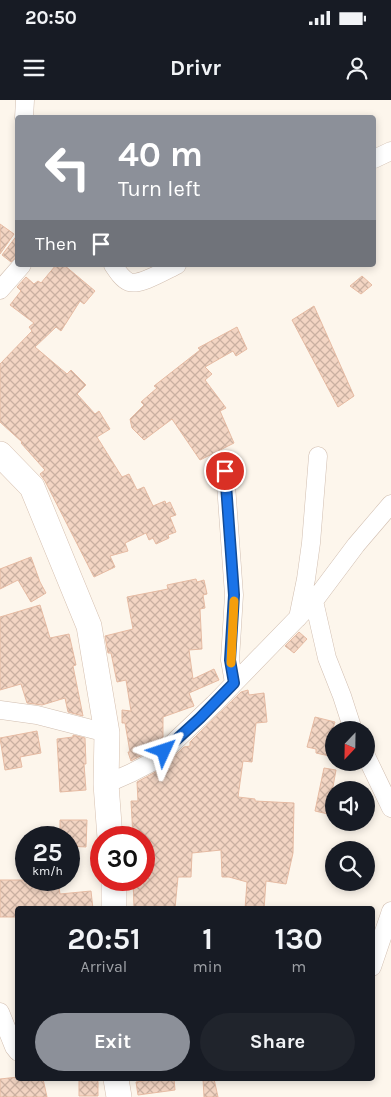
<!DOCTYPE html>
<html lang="en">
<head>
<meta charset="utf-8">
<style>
	body { margin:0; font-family:Karla,sans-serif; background:#20242c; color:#f1f3f6; height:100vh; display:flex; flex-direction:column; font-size:19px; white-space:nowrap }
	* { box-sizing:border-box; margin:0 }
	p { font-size:16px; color:#9ea1a6 }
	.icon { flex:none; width:28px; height:28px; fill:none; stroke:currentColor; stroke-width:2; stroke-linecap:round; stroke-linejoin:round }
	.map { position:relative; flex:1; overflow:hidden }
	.panel { position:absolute; left:15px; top:806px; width:360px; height:175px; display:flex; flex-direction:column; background:#171b24; border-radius:5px; box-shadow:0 2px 8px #0003 }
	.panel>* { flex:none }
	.banner { position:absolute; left:15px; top:15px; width:361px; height:152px; border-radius:5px; box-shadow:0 2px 8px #0003; background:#8c9099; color:#fff; overflow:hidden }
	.needle { width:32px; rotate:202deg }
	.tools { position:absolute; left:325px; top:621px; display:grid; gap:10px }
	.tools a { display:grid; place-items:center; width:50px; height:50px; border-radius:50%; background:#171b24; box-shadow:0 2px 8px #0003; font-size:25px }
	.speed { position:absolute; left:15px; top:726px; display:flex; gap:10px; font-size:25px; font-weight:700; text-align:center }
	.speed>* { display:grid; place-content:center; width:65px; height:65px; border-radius:50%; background:#171b24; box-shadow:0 2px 8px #0003; line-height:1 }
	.speed small { font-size:12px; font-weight:400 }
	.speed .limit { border:8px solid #d22; background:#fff; color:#111 }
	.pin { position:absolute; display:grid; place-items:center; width:42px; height:42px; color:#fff; margin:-21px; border:2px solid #fff; border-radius:50%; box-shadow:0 1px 5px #0007 }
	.me { position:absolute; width:55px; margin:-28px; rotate:48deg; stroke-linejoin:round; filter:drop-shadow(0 0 4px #0008) }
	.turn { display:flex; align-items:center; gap:18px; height:105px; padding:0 20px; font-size:22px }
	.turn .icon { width:65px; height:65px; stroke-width:2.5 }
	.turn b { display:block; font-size:35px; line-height:42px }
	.then { display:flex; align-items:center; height:48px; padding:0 20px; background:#0003; gap:10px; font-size:19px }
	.eta { display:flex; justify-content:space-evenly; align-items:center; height:85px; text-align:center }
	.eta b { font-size:30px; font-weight:700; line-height:35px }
	.button { display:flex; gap:10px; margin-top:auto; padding:10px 20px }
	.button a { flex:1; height:58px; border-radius:30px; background:#8c9099; color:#fff; font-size:20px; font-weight:700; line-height:58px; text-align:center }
	.button a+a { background:#20242c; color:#f1f3f6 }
	.status { display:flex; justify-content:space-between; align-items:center; height:35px; padding:0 25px; background:#171b24; direction:ltr }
	.status svg { height:14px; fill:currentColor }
	header { display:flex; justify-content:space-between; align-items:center; height:65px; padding:0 20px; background:#171b24; font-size:22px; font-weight:700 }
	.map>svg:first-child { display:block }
	.building { fill:url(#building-cross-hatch); stroke:#e6bba3 }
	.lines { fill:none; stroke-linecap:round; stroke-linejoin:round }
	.street-casing { stroke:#d1beb0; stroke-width:19 }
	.secondary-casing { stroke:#d6c0b0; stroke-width:26 }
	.street { stroke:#fff; stroke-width:18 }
	.secondary { stroke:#fff; stroke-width:25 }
	.route-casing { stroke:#114b97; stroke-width:12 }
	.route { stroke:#1a73e8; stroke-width:9 }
	.slow { stroke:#f59e0b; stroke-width:9 }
</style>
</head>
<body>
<div class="status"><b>20:50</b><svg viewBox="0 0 49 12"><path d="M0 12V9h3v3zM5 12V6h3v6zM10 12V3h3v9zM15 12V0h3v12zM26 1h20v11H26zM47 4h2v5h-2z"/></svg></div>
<header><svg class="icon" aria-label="menu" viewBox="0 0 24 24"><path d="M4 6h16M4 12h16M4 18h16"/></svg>Drivr<svg class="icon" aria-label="person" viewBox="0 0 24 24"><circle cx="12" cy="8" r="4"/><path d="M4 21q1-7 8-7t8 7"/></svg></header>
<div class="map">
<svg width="391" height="997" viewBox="0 0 391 997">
	<defs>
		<pattern id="building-cross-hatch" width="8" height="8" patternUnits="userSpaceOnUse" patternTransform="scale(1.25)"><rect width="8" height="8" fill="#f3d5c3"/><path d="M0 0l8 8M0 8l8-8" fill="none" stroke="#cab0a1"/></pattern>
	</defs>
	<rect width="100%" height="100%" fill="#fdf6ec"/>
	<path class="building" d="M 0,124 L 14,134 L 0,154 Z
		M 18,134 L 18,156 L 11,162 L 2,155 Z
		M 56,165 L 64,165 L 95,191 L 84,204 L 80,201 L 61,231 L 56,227 L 35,247 L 67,274 L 71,270 L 86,285 L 77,294 L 95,314 L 99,311 L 110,329 L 97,337 L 122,377 L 129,374 L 137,390 L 144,387 L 153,406 L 165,401 L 166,404 L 170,402 L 176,415 L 170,417 L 176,432 L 168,435 L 169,438 L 156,444 L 153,438 L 149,440 L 146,433 L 125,443 L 128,451 L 110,456 L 115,467 L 94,477 L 45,381 L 40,374 L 45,370 L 21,343 L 22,342 L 0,322 L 0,264 L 32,231 L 29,227 L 34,223 L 10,205 L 21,191 L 17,187 L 26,177 L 34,184 L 38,181 L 41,183 Z
		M 362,176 L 372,185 L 361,194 L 350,186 Z
		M 314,206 L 354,296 L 338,307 L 292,220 Z
		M 237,227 L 247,249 L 236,256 L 233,251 L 205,267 L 212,274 L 205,280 L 226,308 L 220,311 L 234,343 L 200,360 L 172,319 L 144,340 L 132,328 L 130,319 L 144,305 L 141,302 L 157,288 L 154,286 L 200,250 L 198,248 Z
		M 31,457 L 40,482 L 46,493 L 31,502 L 18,480 L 0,489 L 0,469 Z
		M 196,479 L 197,482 L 204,480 L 207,494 L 203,495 L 205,508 L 200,509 L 202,549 L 189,550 L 193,579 L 214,569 L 219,580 L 189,593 L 194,606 L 163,617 L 163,637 L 148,652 L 131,661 L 128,652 L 130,652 L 125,623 L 122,623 L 122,610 L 131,611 L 126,580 L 117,582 L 111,553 L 108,553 L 105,536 L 133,529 L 127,497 L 168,489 L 167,485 Z
		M 40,505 L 50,538 L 69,534 L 76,565 L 73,566 L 83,616 L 68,612 L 65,598 L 42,605 L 27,603 L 21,584 L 0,590 L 0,517 Z
		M 299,532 L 307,539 L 294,553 L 285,546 Z
		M 248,590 L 249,595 L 264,593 L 267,622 L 256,623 L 252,662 L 243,661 L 238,697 L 255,699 L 255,701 L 294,703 L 293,753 L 286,784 L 266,781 L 264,809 L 245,809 L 247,782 L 229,777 L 222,777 L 221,750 L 192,753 L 191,777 L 178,777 L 175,808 L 155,806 L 155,808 L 134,807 L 133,780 L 144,780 L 144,738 L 133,738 L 131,701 L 138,701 L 137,682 L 161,669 L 184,647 L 190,646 L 190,642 L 241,592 Z
		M 315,617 L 335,622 L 333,628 L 336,629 L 334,630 L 334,657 L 316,653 L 316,649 L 307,647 Z
		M 37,631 L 41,653 L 20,657 L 22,667 L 5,670 L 0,638 Z
		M 73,635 L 85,638 L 86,664 L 84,664 L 86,690 L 60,692 L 57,639 L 73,637 Z
		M 324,668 L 336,670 L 328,714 L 315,711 Z
		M 60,720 L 87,720 L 86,747 L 69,746 L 69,738 L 60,738 Z
		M 0,780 L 58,780 L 60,794 L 91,791 L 93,809 L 18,809 L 18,817 L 0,817 Z
		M 18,977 L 18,979 L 43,979 L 47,997 L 0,997 L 0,979 Z
		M 79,979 L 98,979 L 98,996 L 79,996 Z
		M 158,979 L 174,979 L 175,990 L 138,995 L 136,982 Z
		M 203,979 L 214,979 L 218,997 L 204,997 Z"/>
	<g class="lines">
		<g class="street-casing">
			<path id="street" d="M 24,18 L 25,0
				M 374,59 L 391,51
				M 113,165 C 117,171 122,179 129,182 C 140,186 166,170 177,165
				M 0,190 L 22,165
				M 225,371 L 234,495 L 230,560 L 234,583
				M 314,501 L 327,558 L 342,596 L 353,630
				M 298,518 L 306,479 L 311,443 L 318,356
				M 0,610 L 37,615 L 107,633
				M 366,656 L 391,708
				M 106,684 L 131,673 L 154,661 L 214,604 L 314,501 L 356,445 L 391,404
				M 372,867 L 391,811
				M 0,912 L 14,947 L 18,952"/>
		</g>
		<g class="secondary-casing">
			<path id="secondary" d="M 0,354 L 32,387 L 89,526 L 107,633 L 106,684 L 110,738
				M 114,809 L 114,780
				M 116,979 L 119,997"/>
		</g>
		<use href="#street" class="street"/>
		<use href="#secondary" class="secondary"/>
	</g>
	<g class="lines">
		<g class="route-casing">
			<path id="route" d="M 164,651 L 200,618 L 234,583 L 230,560 L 234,495 L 225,371"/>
		</g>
		<use href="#route" class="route"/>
		<path class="slow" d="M 231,563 L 234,501"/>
	</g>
</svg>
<div class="tools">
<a><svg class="needle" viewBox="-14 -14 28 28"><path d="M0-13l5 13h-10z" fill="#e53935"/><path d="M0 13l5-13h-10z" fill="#9ea1a6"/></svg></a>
<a><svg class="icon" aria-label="sound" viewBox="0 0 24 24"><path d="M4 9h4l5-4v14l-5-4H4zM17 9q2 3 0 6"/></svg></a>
<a><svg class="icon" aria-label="search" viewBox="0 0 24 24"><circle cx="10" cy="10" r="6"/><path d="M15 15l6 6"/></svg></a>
</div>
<div class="speed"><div>25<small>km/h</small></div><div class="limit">30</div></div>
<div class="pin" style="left:225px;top:371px;background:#d93025"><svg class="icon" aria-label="arrive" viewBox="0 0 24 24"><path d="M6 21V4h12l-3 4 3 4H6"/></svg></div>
<svg class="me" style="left:164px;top:651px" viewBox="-20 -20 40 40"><path d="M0-17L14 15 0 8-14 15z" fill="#1a73e8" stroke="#fff" stroke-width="4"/></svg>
<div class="banner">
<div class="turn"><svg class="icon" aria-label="left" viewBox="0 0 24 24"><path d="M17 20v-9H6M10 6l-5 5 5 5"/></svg><div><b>40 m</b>Turn left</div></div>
<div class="then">Then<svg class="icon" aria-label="arrive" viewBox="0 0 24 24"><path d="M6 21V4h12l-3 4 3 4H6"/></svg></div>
</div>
<section class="panel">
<div class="eta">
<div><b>20:51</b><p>Arrival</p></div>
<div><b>1</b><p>min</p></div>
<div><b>130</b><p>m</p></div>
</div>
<div class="button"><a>Exit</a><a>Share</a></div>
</section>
</div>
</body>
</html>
